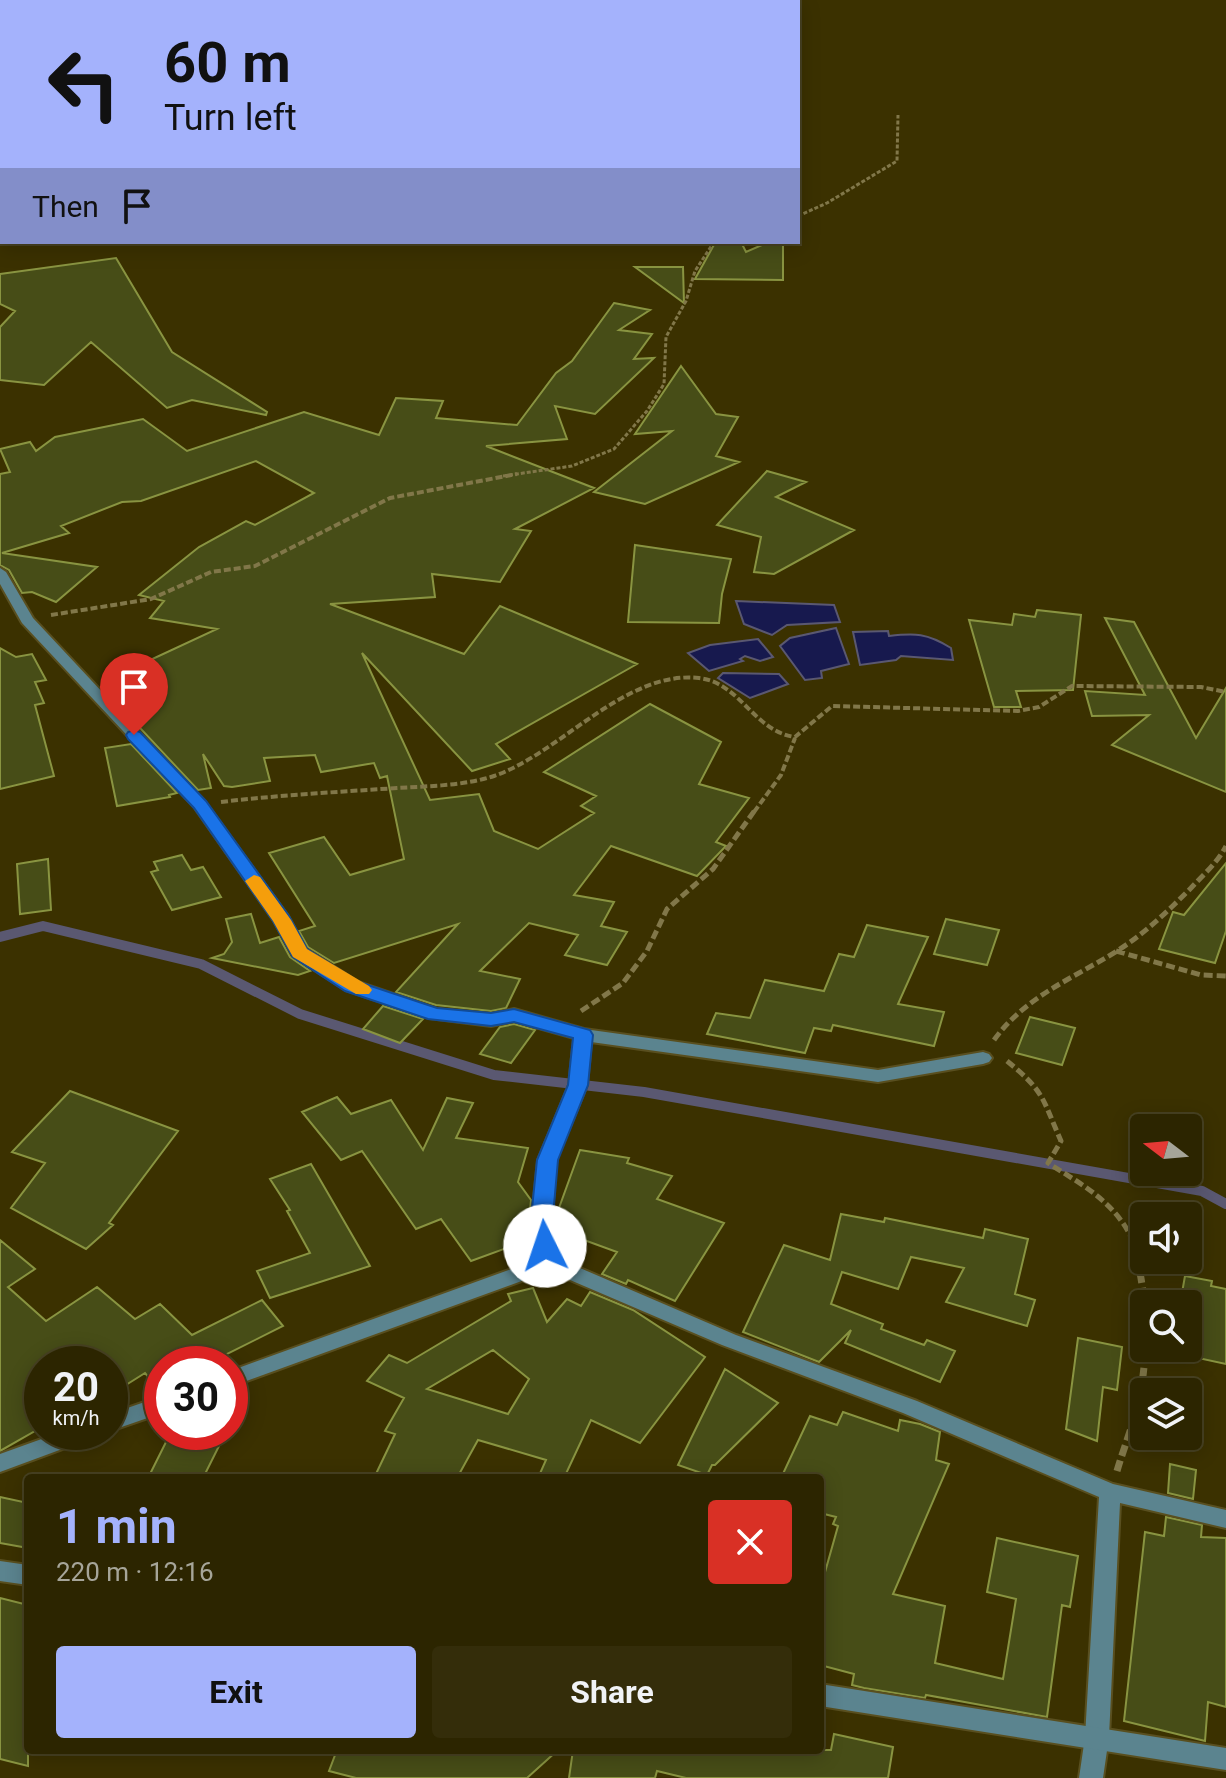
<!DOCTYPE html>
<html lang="en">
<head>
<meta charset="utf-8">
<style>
	body { margin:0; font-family:Roboto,sans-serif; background:#342d0a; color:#f1f3f6; height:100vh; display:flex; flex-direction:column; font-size:30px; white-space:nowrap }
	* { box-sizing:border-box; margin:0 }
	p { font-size:26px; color:#a6a599 }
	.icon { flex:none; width:44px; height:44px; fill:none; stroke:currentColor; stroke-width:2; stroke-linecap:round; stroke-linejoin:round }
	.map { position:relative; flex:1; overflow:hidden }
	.sheet { position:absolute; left:24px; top:1474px; width:800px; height:280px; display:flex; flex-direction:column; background:#2c2500; border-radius:8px; box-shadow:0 4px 20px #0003,0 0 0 2px #484222 }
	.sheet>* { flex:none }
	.banner { position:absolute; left:0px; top:0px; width:800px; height:244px; box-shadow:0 4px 20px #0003,0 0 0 2px #484222; background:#a4b2fc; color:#111; overflow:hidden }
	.needle { width:52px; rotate:286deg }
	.fabs { position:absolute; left:1130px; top:1114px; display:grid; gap:16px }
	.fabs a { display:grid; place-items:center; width:72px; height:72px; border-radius:8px; background:#2c2500; box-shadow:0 4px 20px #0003,0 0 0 2px #484222; font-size:40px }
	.speed { position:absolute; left:24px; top:1346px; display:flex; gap:16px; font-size:40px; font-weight:700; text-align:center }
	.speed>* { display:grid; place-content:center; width:104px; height:104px; border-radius:50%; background:#2c2500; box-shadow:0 4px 20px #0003,0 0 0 2px #484222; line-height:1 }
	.speed small { font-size:20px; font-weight:400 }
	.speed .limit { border:12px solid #d22; background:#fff; color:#111 }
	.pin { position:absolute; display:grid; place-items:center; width:68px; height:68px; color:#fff; margin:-82px -34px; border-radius:50% 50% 50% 0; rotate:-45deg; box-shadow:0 0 8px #0007 }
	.pin .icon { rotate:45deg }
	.me { position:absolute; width:88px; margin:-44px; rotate:356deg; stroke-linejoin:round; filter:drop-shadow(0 0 6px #0008) }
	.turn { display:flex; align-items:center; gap:28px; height:168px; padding:0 32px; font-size:36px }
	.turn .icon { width:104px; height:104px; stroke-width:2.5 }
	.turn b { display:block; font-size:56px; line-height:68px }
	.then { display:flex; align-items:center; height:76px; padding:0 32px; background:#0003; gap:16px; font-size:30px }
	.round { display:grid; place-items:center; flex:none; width:84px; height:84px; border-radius:8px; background:#342d0a }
	.overview { display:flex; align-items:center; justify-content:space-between; height:136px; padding:0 32px }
	h1 { font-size:48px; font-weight:700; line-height:60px; color:#a4b2fc }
	.cta { display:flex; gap:16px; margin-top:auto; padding:16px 32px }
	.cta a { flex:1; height:92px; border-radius:8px; background:#a4b2fc; color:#111; font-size:32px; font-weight:700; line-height:92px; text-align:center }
	.cta a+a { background:#342d0a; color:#f1f3f6 }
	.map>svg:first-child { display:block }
	.water { fill:#17194e; stroke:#5a5871; stroke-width:2 }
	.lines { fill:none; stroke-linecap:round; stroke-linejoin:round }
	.stream { stroke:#5a5871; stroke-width:10 }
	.building { fill:#474d17; stroke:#899441; stroke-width:2; fill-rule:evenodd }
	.minor-casing { stroke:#594f1f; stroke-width:4 }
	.tertiary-casing { stroke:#594f1f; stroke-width:4 }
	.path-far3 { stroke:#817749; stroke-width:3; stroke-dasharray:4 2; stroke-linecap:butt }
	.path-far2 { stroke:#817749; stroke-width:4; stroke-dasharray:7 3; stroke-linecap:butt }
	.path-far1 { stroke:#817749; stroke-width:5; stroke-dasharray:9 4; stroke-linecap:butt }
	.path { stroke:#817749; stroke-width:7; stroke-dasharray:11 5; stroke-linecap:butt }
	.minor { fill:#5b848f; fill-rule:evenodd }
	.tertiary { fill:#5b848f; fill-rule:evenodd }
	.route { fill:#1a73e8; stroke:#114b97; stroke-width:2 }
	.slow { fill:#f59e0b }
</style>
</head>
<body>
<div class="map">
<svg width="1226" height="1778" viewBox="0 0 1226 1778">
	<rect width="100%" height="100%" fill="#3b3100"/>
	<path class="water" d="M 736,601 L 834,605 L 840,622 L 787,625 L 772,635 L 744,624 Z
		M 836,628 L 849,664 L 821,671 L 822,678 L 805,680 L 780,646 L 790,638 Z
		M 888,631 L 889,636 C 915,633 927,633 951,648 L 953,660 L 901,656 L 896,660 L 860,665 L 853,632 Z
		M 758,639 L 773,657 L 760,661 L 745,656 L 740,659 L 743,661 L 709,671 L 688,653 L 710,645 Z
		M 723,673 L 779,674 L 788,684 L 750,698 L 718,678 Z"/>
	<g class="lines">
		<path class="stream" d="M 0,937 L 43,926 L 201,964 L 300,1014 L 494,1075 L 644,1092 L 1202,1191 L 1226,1204"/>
	</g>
	<path class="building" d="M 732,242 L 741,242 L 746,252 L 769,242 L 783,242 L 783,280 L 695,279 L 715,243 Z
		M 116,258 L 172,352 L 267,412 L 266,415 L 192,400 L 167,408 L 91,342 L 44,385 L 0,380 L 0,327 L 15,311 L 0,304 L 0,274 Z
		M 635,267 L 683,267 L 684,303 Z
		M 614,303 L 650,310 L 619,330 L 652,334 L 634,359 L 654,358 L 595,414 L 555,406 L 567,439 L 486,446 L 594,488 L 515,529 L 531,531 L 500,582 L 432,574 L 435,597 L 330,604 L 464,654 L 500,606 L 637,664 L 496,744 L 510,759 L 472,771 L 362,653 L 430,800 L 479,794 L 494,831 L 538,849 L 594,813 L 581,806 L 596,796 L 544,772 L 650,704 L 721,742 L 699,784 L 749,798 L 716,842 L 726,846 L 697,876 L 611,846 L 574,895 L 614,902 L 601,926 L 627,932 L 607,965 L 565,955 L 578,935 L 529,923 L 480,971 L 520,979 L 506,1008 L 491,1011 L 436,1005 L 396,992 L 458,924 L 334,963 L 308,947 L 299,931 L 315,926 L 269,853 L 324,837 L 350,875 L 404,859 L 387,776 L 380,778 L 374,763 L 321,772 L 315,755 L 264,758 L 270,781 L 232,787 L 224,786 L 203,754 L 211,788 L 198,790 L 126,713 L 150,708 L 135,694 L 142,692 L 118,675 L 217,629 L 150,618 L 164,601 L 139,595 L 199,547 L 246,521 L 255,525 L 314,493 L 256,461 L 141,501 L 122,502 L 61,526 L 69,533 L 2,553 L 97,567 L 56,602 L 32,592 L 22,593 L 9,570 L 0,565 L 0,474 L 10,472 L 0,449 L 30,442 L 36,451 L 55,437 L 143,419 L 187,451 L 304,412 L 379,435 L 396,398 L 443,401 L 436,418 L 517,425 L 556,373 L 572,361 Z
		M 681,366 L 716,414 L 738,417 L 716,456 L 739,462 L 645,504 L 594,492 L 672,431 L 635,434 Z
		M 767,471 L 806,482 L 776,497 L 854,530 L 774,574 L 754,572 L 761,537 L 717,525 Z
		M 635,545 L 731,559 L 722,594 L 719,623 L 628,622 Z
		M 1037,610 L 1081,615 L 1073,690 L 1016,691 L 1021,707 L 994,707 L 969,620 L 1012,625 L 1014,614 L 1035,617 Z
		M 1105,618 L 1134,622 L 1196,738 L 1226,688 L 1226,792 L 1112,745 L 1149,715 L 1092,716 L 1085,691 L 1145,695 Z
		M 0,648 L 16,657 L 32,654 L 46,680 L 35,682 L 44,703 L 35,705 L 54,776 L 0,789 Z
		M 131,744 L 177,793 L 169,795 L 170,797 L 117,806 L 105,748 Z
		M 182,855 L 191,870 L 203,867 L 221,897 L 172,910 L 151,872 L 158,870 L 154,862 Z
		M 48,859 L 51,910 L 20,914 L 17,864 Z
		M 1226,863 L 1226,931 L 1215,963 L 1159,949 L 1173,912 L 1184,915 Z
		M 251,914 L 260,943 L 279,937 L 290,957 L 310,971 L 298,975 L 212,958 L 224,954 L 232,942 L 226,919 Z
		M 946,919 L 999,930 L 987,965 L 934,954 Z
		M 867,925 L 928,937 L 898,1004 L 944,1012 L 934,1046 L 833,1025 L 831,1031 L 814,1028 L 805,1053 L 707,1034 L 716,1013 L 750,1018 L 765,980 L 824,991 L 839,954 L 854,957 Z
		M 383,1006 L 423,1019 L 400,1043 L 363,1029 Z
		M 1030,1017 L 1075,1028 L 1062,1065 L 1016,1053 Z
		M 514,1024 L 535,1030 L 511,1063 L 480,1054 L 500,1027 Z
		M 70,1091 L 178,1131 L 109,1223 L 113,1225 L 86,1249 L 11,1208 L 45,1163 L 12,1152 Z
		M 337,1097 L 351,1114 L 391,1100 L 423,1150 L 447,1098 L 473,1103 L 456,1138 L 528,1148 L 518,1182 L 531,1200 L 528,1228 L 531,1239 L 471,1261 L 441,1219 L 416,1229 L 362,1151 L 341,1160 L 302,1112 Z
		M 580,1150 L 629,1158 L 627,1163 L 672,1176 L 657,1199 L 724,1223 L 675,1301 L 628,1280 L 626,1284 L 602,1274 L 617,1252 L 554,1229 L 555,1219 Z
		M 311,1164 L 370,1266 L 270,1298 L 257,1271 L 310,1253 L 287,1211 L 290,1210 L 270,1179 Z
		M 841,1214 L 884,1222 L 885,1218 L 983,1238 L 985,1229 L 1028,1239 L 1015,1294 L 1035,1300 L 1027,1326 L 946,1302 L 964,1268 L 911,1257 L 898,1289 L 842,1272 L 831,1304 L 883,1324 L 881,1329 L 924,1345 L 927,1340 L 955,1351 L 940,1382 L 845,1343 L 851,1330 L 819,1362 L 743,1332 L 784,1245 L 830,1260 Z
		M 0,1240 L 35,1269 L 8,1287 L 46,1321 L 97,1287 L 135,1319 L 160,1304 L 192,1335 L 262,1300 L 283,1326 L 207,1364 L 162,1364 L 162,1393 L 145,1373 L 110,1395 L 110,1364 L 42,1364 L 42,1427 L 0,1451 Z
		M 1185,1276 L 1212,1281 L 1211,1286 L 1226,1289 L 1226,1364 L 1175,1353 L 1175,1348 L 1188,1348 L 1188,1304 L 1180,1304 Z
		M 533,1288 L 547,1322 L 567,1299 L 581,1306 L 590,1292 L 633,1310 L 705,1357 L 640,1443 L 591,1420 L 564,1478 L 538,1478 L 546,1460 L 478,1440 L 457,1478 L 374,1478 L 395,1434 L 385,1431 L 404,1398 L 367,1381 L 389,1355 L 407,1363 L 511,1301 L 508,1294 ZM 493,1350 L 529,1379 L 508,1414 L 427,1389 Z
		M 1078,1338 L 1122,1347 L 1117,1390 L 1103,1387 L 1097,1441 L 1066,1429 Z
		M 725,1369 L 778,1403 L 715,1465 L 712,1465 L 707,1475 L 678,1465 Z
		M 843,1412 L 898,1431 L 900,1420 L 920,1424 L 940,1432 L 936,1460 L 949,1464 L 893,1594 L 945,1606 L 935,1663 L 1003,1679 L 1016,1599 L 987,1592 L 997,1538 L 1078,1556 L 1070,1607 L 1062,1605 L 1047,1717 L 926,1695 L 925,1698 L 864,1688 L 852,1685 L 854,1674 L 820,1665 L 820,1590 L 838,1526 L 833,1524 L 836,1517 L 820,1513 L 820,1478 L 781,1478 L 810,1416 L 837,1425 Z
		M 171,1432 L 226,1432 L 203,1478 L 148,1478 Z
		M 1170,1464 L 1196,1470 L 1193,1499 L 1168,1493 Z
		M 0,1497 L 28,1503 L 28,1548 L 0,1543 Z
		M 1166,1517 L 1202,1525 L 1201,1537 L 1226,1538 L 1226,1707 L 1208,1702 L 1205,1741 L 1124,1721 L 1145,1532 L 1164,1536 Z
		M 0,1598 L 28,1605 L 28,1766 L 0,1759 Z
		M 834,1734 L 893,1747 L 888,1778 L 686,1778 L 657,1771 L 655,1778 L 569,1778 L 573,1750 L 831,1750 Z
		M 337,1750 L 558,1750 L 527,1778 L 356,1778 L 329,1771 Z"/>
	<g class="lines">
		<g class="minor-casing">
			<path id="minor" d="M 0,568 L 6,572 L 33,618 L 205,802 L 288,916 L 306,949 L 358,982 L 437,1009 L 491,1014 L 514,1009 L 584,1029 L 878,1070 L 983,1052 L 989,1054 L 992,1058 L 989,1062 L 983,1064 L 878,1082 L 591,1042 L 587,1085 L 556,1160 L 551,1228 L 559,1259 L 736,1335 L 917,1401 L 1113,1484 L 1226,1510 L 1226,1528 L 1120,1503 L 1109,1737 L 1103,1778 L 1079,1778 L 1085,1737 L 1099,1497 L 903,1413 L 722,1345 L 549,1271 L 230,1387 L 230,1371 L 539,1259 L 531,1228 L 538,1160 L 569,1085 L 574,1038 L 514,1021 L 491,1026 L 429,1018 L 346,990 L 293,956 L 274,921 L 195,808 L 22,623 L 0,584 Z
				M 162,1396 L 162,1413 L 110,1431 L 110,1414 Z
				M 61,1432 L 96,1432 L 92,1438 L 0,1472 L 0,1454 Z"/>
		</g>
		<g class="tertiary-casing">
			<path id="tertiary" d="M 0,1561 L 28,1565 L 28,1585 L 0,1581 Z
				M 820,1684 L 1226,1748 L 1226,1770 L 820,1706 Z"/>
		</g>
		<path class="path-far3" d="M 798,216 L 827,203 L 897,161 L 898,115
			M 503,476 L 572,466 L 614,449 L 647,411 L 664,384 L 666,337 L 686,301 L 695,271 L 714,242"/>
		<path class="path-far2" d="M 51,615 L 151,599 L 211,572 L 255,566 L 390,498 L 517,474
			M 221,802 C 280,795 338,792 397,788 C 429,786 463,786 494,776 C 561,753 625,670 699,678 C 741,683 753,731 795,737 L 832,706 L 1018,711 L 1039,707 L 1072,686 L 1201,687 L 1226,692
			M 754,812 L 781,775 L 795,738"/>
		<path class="path-far1" d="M 1116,951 L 1201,975 L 1226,976
			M 581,1011 L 623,983 L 647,951 L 667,909 L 713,869 L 755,810
			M 994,1040 C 1026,996 1072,979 1117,951 C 1144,934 1168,911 1191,888 C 1203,875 1218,862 1226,846
			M 1007,1061 C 1045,1092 1042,1098 1061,1141 L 1048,1163 C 1081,1184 1115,1202 1132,1239"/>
		<path class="path" d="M 1117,1471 C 1124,1447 1134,1423 1139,1399 C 1150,1349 1147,1285 1131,1237"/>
		<use href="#minor" class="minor"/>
		<use href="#tertiary" class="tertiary"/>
	</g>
	<path class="route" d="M 134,730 L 140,732 L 206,801 L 289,916 L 307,949 L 359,982 L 437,1008 L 491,1013 L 514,1009 L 590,1030 L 593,1035 L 588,1085 L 558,1160 L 552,1228 L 556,1246 L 553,1251 L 537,1251 L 530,1228 L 537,1160 L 568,1085 L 573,1038 L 514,1022 L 491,1026 L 428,1019 L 345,991 L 293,957 L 273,921 L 194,808 L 128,739 L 126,735 L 128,732 Z"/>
	<path class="slow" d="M 254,875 L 260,877 L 291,920 L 307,949 L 369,986 L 372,990 L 369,994 L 356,994 L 293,957 L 273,921 L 245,881 Z"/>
</svg>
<div class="fabs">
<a><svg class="needle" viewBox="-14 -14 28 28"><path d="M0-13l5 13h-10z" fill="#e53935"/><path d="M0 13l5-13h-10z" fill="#a6a599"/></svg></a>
<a><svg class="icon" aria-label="sound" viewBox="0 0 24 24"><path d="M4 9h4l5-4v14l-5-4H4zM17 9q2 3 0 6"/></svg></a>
<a><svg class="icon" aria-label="search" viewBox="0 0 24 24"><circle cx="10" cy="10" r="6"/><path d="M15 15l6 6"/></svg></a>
<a><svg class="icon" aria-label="layers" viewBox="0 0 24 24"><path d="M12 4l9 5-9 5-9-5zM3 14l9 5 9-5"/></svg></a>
</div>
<div class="speed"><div>20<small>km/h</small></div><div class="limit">30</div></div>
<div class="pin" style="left:134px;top:735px;background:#d93025"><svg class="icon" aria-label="arrive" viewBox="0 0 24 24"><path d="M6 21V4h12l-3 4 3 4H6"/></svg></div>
<svg class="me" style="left:545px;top:1246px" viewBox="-20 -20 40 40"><circle r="19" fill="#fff"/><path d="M0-13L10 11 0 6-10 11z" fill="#1a73e8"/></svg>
<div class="banner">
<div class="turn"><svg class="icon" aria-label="left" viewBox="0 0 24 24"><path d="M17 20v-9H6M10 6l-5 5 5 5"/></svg><div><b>60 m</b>Turn left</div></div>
<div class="then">Then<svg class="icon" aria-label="arrive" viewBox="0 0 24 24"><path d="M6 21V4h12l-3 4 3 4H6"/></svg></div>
</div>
<section class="sheet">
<div class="overview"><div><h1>1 min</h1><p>220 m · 12:16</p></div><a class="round" style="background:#d93025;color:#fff"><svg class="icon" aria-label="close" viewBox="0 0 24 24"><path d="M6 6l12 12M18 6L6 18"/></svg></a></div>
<div class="cta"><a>Exit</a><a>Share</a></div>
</section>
</div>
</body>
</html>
